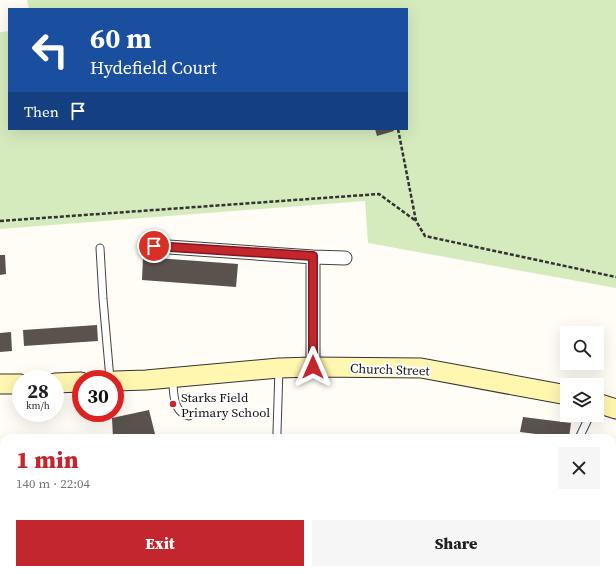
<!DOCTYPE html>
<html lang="en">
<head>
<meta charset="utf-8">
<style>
	body { margin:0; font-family:"Source Serif 4",serif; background:#f6f6f6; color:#202124; height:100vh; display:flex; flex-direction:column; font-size:15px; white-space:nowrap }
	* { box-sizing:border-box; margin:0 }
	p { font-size:13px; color:#757577 }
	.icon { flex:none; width:22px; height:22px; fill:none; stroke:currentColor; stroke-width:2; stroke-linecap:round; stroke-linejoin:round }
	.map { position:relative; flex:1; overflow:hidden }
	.sheet { position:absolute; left:0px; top:434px; width:616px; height:140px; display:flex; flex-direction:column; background:#fff; border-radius:12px 12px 0 0; box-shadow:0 4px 16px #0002 }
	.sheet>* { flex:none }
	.banner { position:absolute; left:8px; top:8px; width:400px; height:122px; border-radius:0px; box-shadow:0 4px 16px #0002; background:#1a4fa0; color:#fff; overflow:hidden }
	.fabs { position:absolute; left:560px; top:326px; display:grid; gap:8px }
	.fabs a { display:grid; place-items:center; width:44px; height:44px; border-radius:0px; background:#fff; box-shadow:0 4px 16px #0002; font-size:20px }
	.speed { position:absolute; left:12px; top:370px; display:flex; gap:8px; font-size:20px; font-weight:700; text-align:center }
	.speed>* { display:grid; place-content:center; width:52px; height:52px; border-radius:50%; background:#fff; box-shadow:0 4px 16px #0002; line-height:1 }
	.speed small { font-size:10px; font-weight:400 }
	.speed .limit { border:6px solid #d22; background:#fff; color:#111 }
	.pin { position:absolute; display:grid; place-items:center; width:34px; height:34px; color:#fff; margin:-17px; border:2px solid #fff; border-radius:50%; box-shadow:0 1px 4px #0007 }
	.me { position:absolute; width:44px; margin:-22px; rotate:0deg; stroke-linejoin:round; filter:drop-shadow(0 0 3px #0008) }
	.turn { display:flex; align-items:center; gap:14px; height:84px; padding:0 16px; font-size:18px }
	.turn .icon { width:52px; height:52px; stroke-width:2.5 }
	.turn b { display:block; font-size:28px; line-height:34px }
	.then { display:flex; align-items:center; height:38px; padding:0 16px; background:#0003; gap:8px; font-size:15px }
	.round { display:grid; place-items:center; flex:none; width:42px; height:42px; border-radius:0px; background:#f6f6f6 }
	.summary { display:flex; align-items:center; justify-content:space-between; height:68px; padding:0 16px }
	h1 { font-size:24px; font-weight:800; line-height:30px; color:#c4262e }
	.cta { display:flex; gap:8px; margin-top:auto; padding:8px 16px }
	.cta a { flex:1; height:46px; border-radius:0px; background:#c4262e; color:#fff; font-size:16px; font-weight:800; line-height:46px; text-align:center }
	.cta a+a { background:#f6f6f6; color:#202124 }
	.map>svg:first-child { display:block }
	.green { fill:#d5ebbd }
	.pitch { fill:#e6f2cf }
	.building { fill:#5a524d }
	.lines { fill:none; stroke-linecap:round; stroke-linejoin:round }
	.service-casing { stroke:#444; stroke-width:9 }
	.minor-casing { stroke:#444; stroke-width:15 }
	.secondary-casing { stroke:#333; stroke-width:21 }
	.path { stroke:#333; stroke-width:2.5; stroke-dasharray:4 2; stroke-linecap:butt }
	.service { stroke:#fff; stroke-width:7 }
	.minor { stroke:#fff; stroke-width:13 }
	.secondary { stroke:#fff6b0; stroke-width:19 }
	.route-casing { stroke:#7f191e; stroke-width:10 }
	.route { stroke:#c4262e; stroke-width:7 }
	.poi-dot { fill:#c4262e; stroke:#fff; stroke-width:1.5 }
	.labels { text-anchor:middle; stroke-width:4; stroke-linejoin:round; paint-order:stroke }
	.street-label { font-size:13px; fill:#111; stroke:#fff }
	.poi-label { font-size:13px; fill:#111; stroke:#fff; text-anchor:start }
</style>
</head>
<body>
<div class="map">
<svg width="616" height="574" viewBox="0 0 616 574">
	<rect width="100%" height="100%" fill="#fffdf5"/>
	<path class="green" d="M 27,0 L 616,0 L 616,288 L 368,243 L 365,201 L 0,229 L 0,32 L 9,31 L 9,129 L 407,129 L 407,9 L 29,9 Z
		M 269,570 L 502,570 L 502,574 L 269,574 Z"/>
	<path class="pitch" d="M 510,570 L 586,570 L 585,574 L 510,574 Z"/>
	<path class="building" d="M 375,129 L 393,129 L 394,131 L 377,136 Z
		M 0,255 L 5,255 L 6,274 L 0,275 Z
		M 143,257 L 238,264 L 236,287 L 142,280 Z
		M 97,325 L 98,341 L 24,346 L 23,330 Z
		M 11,332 L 12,351 L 0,352 L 0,333 Z
		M 149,410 L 156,438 L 113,438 L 112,418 Z
		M 523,417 L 571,423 L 569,438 L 520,432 Z
		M 612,445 L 616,445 L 616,461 L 612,460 Z
		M 131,570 L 190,570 L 191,574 L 133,574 Z"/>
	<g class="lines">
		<g class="service-casing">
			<path id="service" d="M 100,248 L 103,299 L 110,379
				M 173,378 C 173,387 173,404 180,411 C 182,413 186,415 189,416
				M 277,438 L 277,432 L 279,368
				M 579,438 L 590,415
				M 612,501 L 616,502"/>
		</g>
		<g class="minor-casing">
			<path id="minor" d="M 154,246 L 313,257 L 345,258
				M 313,367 L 313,257"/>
		</g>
		<g class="secondary-casing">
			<path id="secondary" d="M 115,381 L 146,380 L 279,368 L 313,367 L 421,368 L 567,395
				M 55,383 L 81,382
				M 0,384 L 21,384
				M 597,403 L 616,409"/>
		</g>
		<path class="path" d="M 398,129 L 416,221 L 425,236 L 616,277
			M 0,221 L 379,194 L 416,221
			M 0,551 L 4,550"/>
		<use href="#service" class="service"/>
		<use href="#minor" class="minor"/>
		<use href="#secondary" class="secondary"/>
	</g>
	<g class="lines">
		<g class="route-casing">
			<path id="route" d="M 154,246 L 313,256 L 313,367"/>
		</g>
		<use href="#route" class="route"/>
	</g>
	<circle class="poi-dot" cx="173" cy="404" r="4"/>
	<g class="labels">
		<g class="street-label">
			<text transform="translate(390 369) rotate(2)" y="5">Church Street</text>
		</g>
		<g class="poi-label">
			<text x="181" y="402">Starks Field<tspan x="181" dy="15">Primary School</tspan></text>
		</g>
	</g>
</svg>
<div class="fabs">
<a><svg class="icon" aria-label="search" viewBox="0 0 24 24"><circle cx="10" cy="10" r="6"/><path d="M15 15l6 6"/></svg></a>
<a><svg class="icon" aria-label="layers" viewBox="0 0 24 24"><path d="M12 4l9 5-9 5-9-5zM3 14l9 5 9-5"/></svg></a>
</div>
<div class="speed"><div>28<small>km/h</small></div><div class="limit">30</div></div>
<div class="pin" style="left:154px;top:246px;background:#d93025"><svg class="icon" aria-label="arrive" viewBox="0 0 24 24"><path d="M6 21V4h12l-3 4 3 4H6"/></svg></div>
<svg class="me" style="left:313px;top:367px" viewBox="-20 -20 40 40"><path d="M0-17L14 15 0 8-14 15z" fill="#c4262e" stroke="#fff" stroke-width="4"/></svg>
<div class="banner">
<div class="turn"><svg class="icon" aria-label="left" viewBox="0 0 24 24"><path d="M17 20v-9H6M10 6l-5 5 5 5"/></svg><div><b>60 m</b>Hydefield Court</div></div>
<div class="then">Then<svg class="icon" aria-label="arrive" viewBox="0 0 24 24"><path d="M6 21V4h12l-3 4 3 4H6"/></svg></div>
</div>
<section class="sheet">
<div class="summary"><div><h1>1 min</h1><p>140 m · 22:04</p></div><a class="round"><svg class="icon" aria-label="close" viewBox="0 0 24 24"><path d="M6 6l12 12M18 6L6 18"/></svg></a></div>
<div class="cta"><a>Exit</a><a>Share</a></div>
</section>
</div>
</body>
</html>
